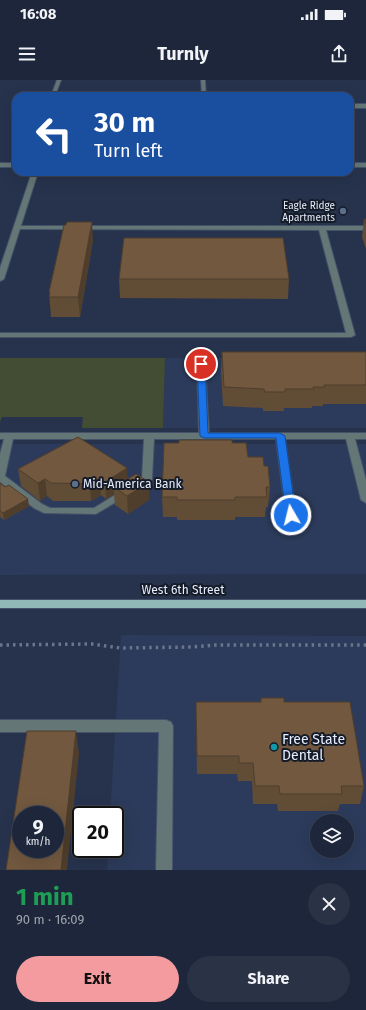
<!DOCTYPE html>
<html lang="en">
<head>
<meta charset="utf-8">
<style>
	body { margin:0; font-family:"Fira Sans",sans-serif; background:#2a3245; color:#f1f3f6; height:100vh; display:flex; flex-direction:column; font-size:15px; white-space:nowrap }
	* { box-sizing:border-box; margin:0 }
	p { font-size:13px; color:#a0a5af }
	.icon { flex:none; width:22px; height:22px; fill:none; stroke:currentColor; stroke-width:2; stroke-linecap:round; stroke-linejoin:round }
	.map { position:relative; height:790px; overflow:hidden }
	.side { display:flex; flex-direction:column; background:#1d263a; flex:1 }
	.side>* { flex:none }
	.guide { position:absolute; left:12px; top:12px; width:342px; height:84px; border-radius:12px; box-shadow:0 4px 16px #0002,0 0 0 1px #3b4354; background:#1a4fa0; color:#fff; overflow:hidden }
	.buttons { position:absolute; left:310px; top:734px; display:grid; gap:8px }
	.buttons a { display:grid; place-items:center; width:44px; height:44px; border-radius:50%; background:#1d263a; box-shadow:0 4px 16px #0002,0 0 0 1px #3b4354; font-size:20px }
	.speed { position:absolute; left:12px; top:726px; display:flex; gap:8px; font-size:20px; font-weight:700; text-align:center }
	.speed>* { display:grid; place-content:center; width:52px; height:52px; border-radius:50%; background:#1d263a; box-shadow:0 4px 16px #0002,0 0 0 1px #3b4354; line-height:1 }
	.speed small { font-size:10px; font-weight:400 }
	.speed .limit { border:2px solid #111; border-radius:6px; background:#fff; color:#111 }
	.pin { position:absolute; display:grid; place-items:center; width:34px; height:34px; color:#fff; margin:-17px; border:2px solid #fff; border-radius:50%; box-shadow:0 1px 4px #0007 }
	.me { position:absolute; width:44px; margin:-22px; rotate:352deg; stroke-linejoin:round; filter:drop-shadow(0 0 3px #0008) }
	.turn { display:flex; align-items:center; gap:14px; height:84px; padding:0 16px; font-size:18px }
	.turn .icon { width:52px; height:52px; stroke-width:2.5 }
	.turn b { display:block; font-size:28px; line-height:34px }
	.round { display:grid; place-items:center; flex:none; width:42px; height:42px; border-radius:21px; background:#2a3245 }
	.overview { display:flex; align-items:center; justify-content:space-between; height:68px; padding:0 16px }
	h1 { font-size:24px; font-weight:700; line-height:30px; color:#1e9e55 }
	.primary-button { display:flex; gap:8px; margin-top:auto; padding:8px 16px }
	.primary-button a { flex:1; height:46px; border-radius:24px; background:#f49b9f; color:#111; font-size:16px; font-weight:700; line-height:46px; text-align:center }
	.primary-button a+a { background:#2a3245; color:#f1f3f6 }
	.status { display:flex; justify-content:space-between; align-items:center; height:28px; padding:0 20px; background:#1d263a; direction:ltr }
	.status svg { height:11px; fill:currentColor }
	header { display:flex; justify-content:space-between; align-items:center; height:52px; padding:0 16px; background:#1d263a; font-size:18px; font-weight:700 }
	.map>svg:first-child { display:block }
	.built { fill:#2c3b5b; fill-rule:evenodd }
	.green { fill:#434d34 }
	.lines { fill:none; stroke-linecap:round; stroke-linejoin:round }
	.service-casing { stroke:#455169; stroke-width:2 }
	.minor-casing { stroke:#455169; stroke-width:2 }
	.primary-casing { stroke:#455169; stroke-width:2 }
	.path { stroke:#6b758c; stroke-width:3.5; stroke-dasharray:2.5 4; stroke-linecap:butt }
	.service { fill:#647675; fill-rule:evenodd }
	.minor { fill:#647675; fill-rule:evenodd }
	.primary { fill:#91b8b6; fill-rule:evenodd }
	.wall { fill:#614c36 }
	.shaded-wall { fill:#4f3e2c }
	.building { fill:#71583f; stroke:#4f3e2c; fill-rule:evenodd }
	.route { fill:#1a73e8; stroke:#114b97 }
	.service-dot { fill:#5c6f8a; stroke:#151b27; stroke-width:1.5 }
	.culture-dot { fill:#0f9aa8; stroke:#151b27; stroke-width:1.5 }
	.labels { text-anchor:middle; stroke-width:4; stroke-linejoin:round; paint-order:stroke }
	.far-poi-label { font-size:10px; fill:#e5edfe; stroke:#151b27; text-anchor:end }
	.poi-label { font-size:12px; fill:#e5edfe; stroke:#151b27; text-anchor:start }
	.street-label { font-size:12px; fill:#e5edfe; stroke:#151b27 }
	.near-poi-label { font-size:14px; fill:#e5edfe; stroke:#151b27; text-anchor:start }
</style>
</head>
<body>
<div class="status"><b>16:08</b><svg viewBox="0 0 49 12"><path d="M0 12V9h3v3zM5 12V6h3v6zM10 12V3h3v9zM15 12V0h3v12zM26 1h20v11H26zM47 4h2v5h-2z"/></svg></div>
<header><svg class="icon" aria-label="menu" viewBox="0 0 24 24"><path d="M4 6h16M4 12h16M4 18h16"/></svg>Turnly<svg class="icon" aria-label="share" viewBox="0 0 24 24"><path d="M12 15V3M7 8l5-5 5 5M5 13v7h14v-7"/></svg></header>
<div class="map">
<svg width="366" height="790" viewBox="0 0 366 790">
	<rect width="100%" height="100%" fill="#27334d"/>
	<path class="built" d="M 165,278 L 366,278 L 366,348 L 163,348 Z
		M 0,364 L 366,364 L 366,494 L 0,495 Z
		M 121,555 L 366,556 L 366,790 L 107,790 L 108,769 L 115,769 L 115,735 L 110,735 ZM 317,741 L 347,741 L 347,771 L 317,771 Z"/>
	<path class="green" d="M 0,278 L 165,278 L 163,348 L 82,348 L 83,337 L 2,337 L 0,342 Z"/>
	<g class="lines">
		<g class="service-casing">
			<path id="service" d="M 15,146 L 366,146 L 366,150 L 326,150 L 355,255 L 351,257 L 0,257 L 0,253 L 346,253 L 319,150 L 17,149 L 14,147 Z
				M 201,280 L 205,283 L 209,353 L 366,353 L 366,359 L 355,359 L 366,400 L 366,423 L 361,420 L 346,359 L 285,359 L 296,435 L 295,437 L 287,437 L 286,435 L 276,359 L 154,359 L 152,399 L 151,401 L 96,434 L 44,433 L 34,428 L 0,402 L 0,374 L 4,359 L 0,359 L 0,353 L 199,353 L 197,283 ZM 13,359 L 144,359 L 142,398 L 94,428 L 50,428 L 42,424 L 5,396 Z
				M 0,640 L 166,640 L 171,642 L 173,646 L 172,790 L 156,790 L 159,652 L 0,652 Z"/>
		</g>
		<g class="minor-casing">
			<path id="minor" d="M 57,0 L 61,0 L 55,16 L 51,16 Z
				M 201,0 L 205,0 L 206,16 L 202,16 Z
				M 350,24 L 366,24 L 366,28 L 350,28 Z
				M 0,83 L 16,83 L 16,87 L 0,87 Z
				M 350,83 L 366,83 L 366,87 L 350,87 Z
				M 32,92 L 38,92 L 4,199 L 0,201 L 0,188 Z"/>
		</g>
		<g class="primary-casing">
			<path id="primary" d="M 0,520 L 366,520 L 366,528 L 0,528 Z"/>
		</g>
		<path class="path" d="M 0,565 L 92,564 L 120,568 L 191,567 L 216,565 L 366,565"/>
		<use href="#service" class="service"/>
		<use href="#minor" class="minor"/>
		<use href="#primary" class="primary"/>
	</g>
	<path class="wall" d="M 364,139 L 366,139 L 366,169 L 362,157 Z
		M 93,160 L 80,237 L 51,237 L 49,212 Z
		M 119,199 L 289,199 L 288,219 L 120,218 Z
		M 222,272 L 366,272 L 366,324 L 323,324 L 323,326 L 312,326 L 312,328 L 284,328 L 284,331 L 263,331 L 263,328 L 223,326 L 221,291 Z
		M 232,363 L 248,377 L 264,386 L 270,407 L 268,427 L 266,427 L 265,437 L 235,437 L 235,440 L 177,440 L 177,437 L 163,437 L 162,417 Z
		M 127,388 L 127,399 L 149,420 L 128,434 L 115,425 L 114,414 L 106,419 L 101,415 L 91,421 L 53,421 L 47,416 L 40,421 L 21,406 L 18,389 Z
		M 0,403 L 5,407 L 29,426 L 4,440 L 0,437 Z
		M 261,618 L 284,622 L 364,706 L 360,724 L 340,724 L 338,731 L 278,731 L 277,724 L 253,724 L 252,701 L 238,701 L 237,694 L 197,694 L 196,622 L 261,622 Z"/>
	<path class="shaded-wall" d="M 92,142 L 93,160 L 80,237 L 78,217 Z
		M 127,388 L 128,405 L 114,407 L 114,414 L 106,419 L 105,402 Z
		M 100,398 L 101,415 L 91,421 L 90,404 Z
		M 45,399 L 47,416 L 40,421 L 38,403 Z
		M 149,402 L 149,420 L 128,434 L 127,416 Z
		M 28,419 L 29,426 L 4,440 L 3,433 Z
		M 76,651 L 79,674 L 67,790 L 61,790 Z"/>
	<path class="building" d="M 364,139 L 366,139 L 366,144 Z
		M 67,142 L 92,142 L 78,217 L 49,217 L 50,212 L 49,212 L 64,145 L 66,145 Z
		M 124,158 L 283,158 L 289,199 L 119,199 Z
		M 222,272 L 366,272 L 366,305 L 324,305 L 325,307 L 313,307 L 314,309 L 285,309 L 285,312 L 265,312 L 264,309 L 224,307 Z
		M 78,357 L 127,388 L 105,402 L 100,398 L 90,404 L 51,403 L 45,399 L 38,403 L 18,389 Z
		M 179,360 L 232,360 L 232,363 L 246,363 L 248,377 L 263,377 L 264,386 L 268,386 L 270,407 L 266,407 L 267,417 L 235,417 L 235,420 L 177,420 L 177,417 L 162,417 L 164,363 L 179,363 Z
		M 136,394 L 149,402 L 127,416 L 114,407 Z
		M 0,403 L 5,407 L 9,405 L 28,419 L 3,433 L 0,431 Z
		M 261,618 L 284,618 L 284,622 L 350,622 L 364,706 L 341,706 L 342,714 L 280,714 L 279,706 L 255,706 L 253,683 L 239,683 L 239,676 L 197,676 L 196,622 L 261,622 Z
		M 27,651 L 76,651 L 61,790 L 6,790 ZM 21,735 L 55,735 L 55,769 L 21,769 Z"/>
	<path class="route" d="M 201,281 L 205,284 L 208,353 L 280,353 L 285,356 L 296,435 L 294,437 L 288,437 L 286,435 L 276,358 L 204,358 L 200,356 L 197,284 Z"/>
	<g class="service-dot">
		<circle cx="343" cy="131" r="4"/>
		<circle cx="75" cy="404" r="4"/>
	</g>
	<circle class="culture-dot" cx="274" cy="667" r="4"/>
	<g class="labels">
		<g class="far-poi-label">
			<text x="335" y="129">Eagle Ridge<tspan x="335" dy="12">Apartments</tspan></text>
		</g>
		<g class="poi-label">
			<text x="83" y="408">Mid-America Bank</text>
		</g>
		<g class="street-label">
			<text x="183" y="514">West 6th Street</text>
		</g>
		<g class="near-poi-label">
			<text x="282" y="664">Free State<tspan x="282" dy="16">Dental</tspan></text>
		</g>
	</g>
</svg>
<div class="buttons">
<a><svg class="icon" aria-label="layers" viewBox="0 0 24 24"><path d="M12 4l9 5-9 5-9-5zM3 14l9 5 9-5"/></svg></a>
</div>
<div class="speed"><div>9<small>km/h</small></div><div class="limit">20</div></div>
<div class="pin" style="left:201px;top:284px;background:#d93025"><svg class="icon" aria-label="arrive" viewBox="0 0 24 24"><path d="M6 21V4h12l-3 4 3 4H6"/></svg></div>
<svg class="me" style="left:291px;top:435px" viewBox="-20 -20 40 40"><circle r="17" fill="#1a73e8" stroke="#fff" stroke-width="3"/><path d="M0-11L8 9 0 5-8 9z" fill="#fff"/></svg>
<div class="guide">
<div class="turn"><svg class="icon" aria-label="left" viewBox="0 0 24 24"><path d="M17 20v-9H6M10 6l-5 5 5 5"/></svg><div><b>30 m</b>Turn left</div></div>
</div>
</div>
<section class="side">
<div class="overview"><div><h1>1 min</h1><p>90 m · 16:09</p></div><a class="round"><svg class="icon" aria-label="close" viewBox="0 0 24 24"><path d="M6 6l12 12M18 6L6 18"/></svg></a></div>
<div class="primary-button"><a>Exit</a><a>Share</a></div>
</section>
</body>
</html>
